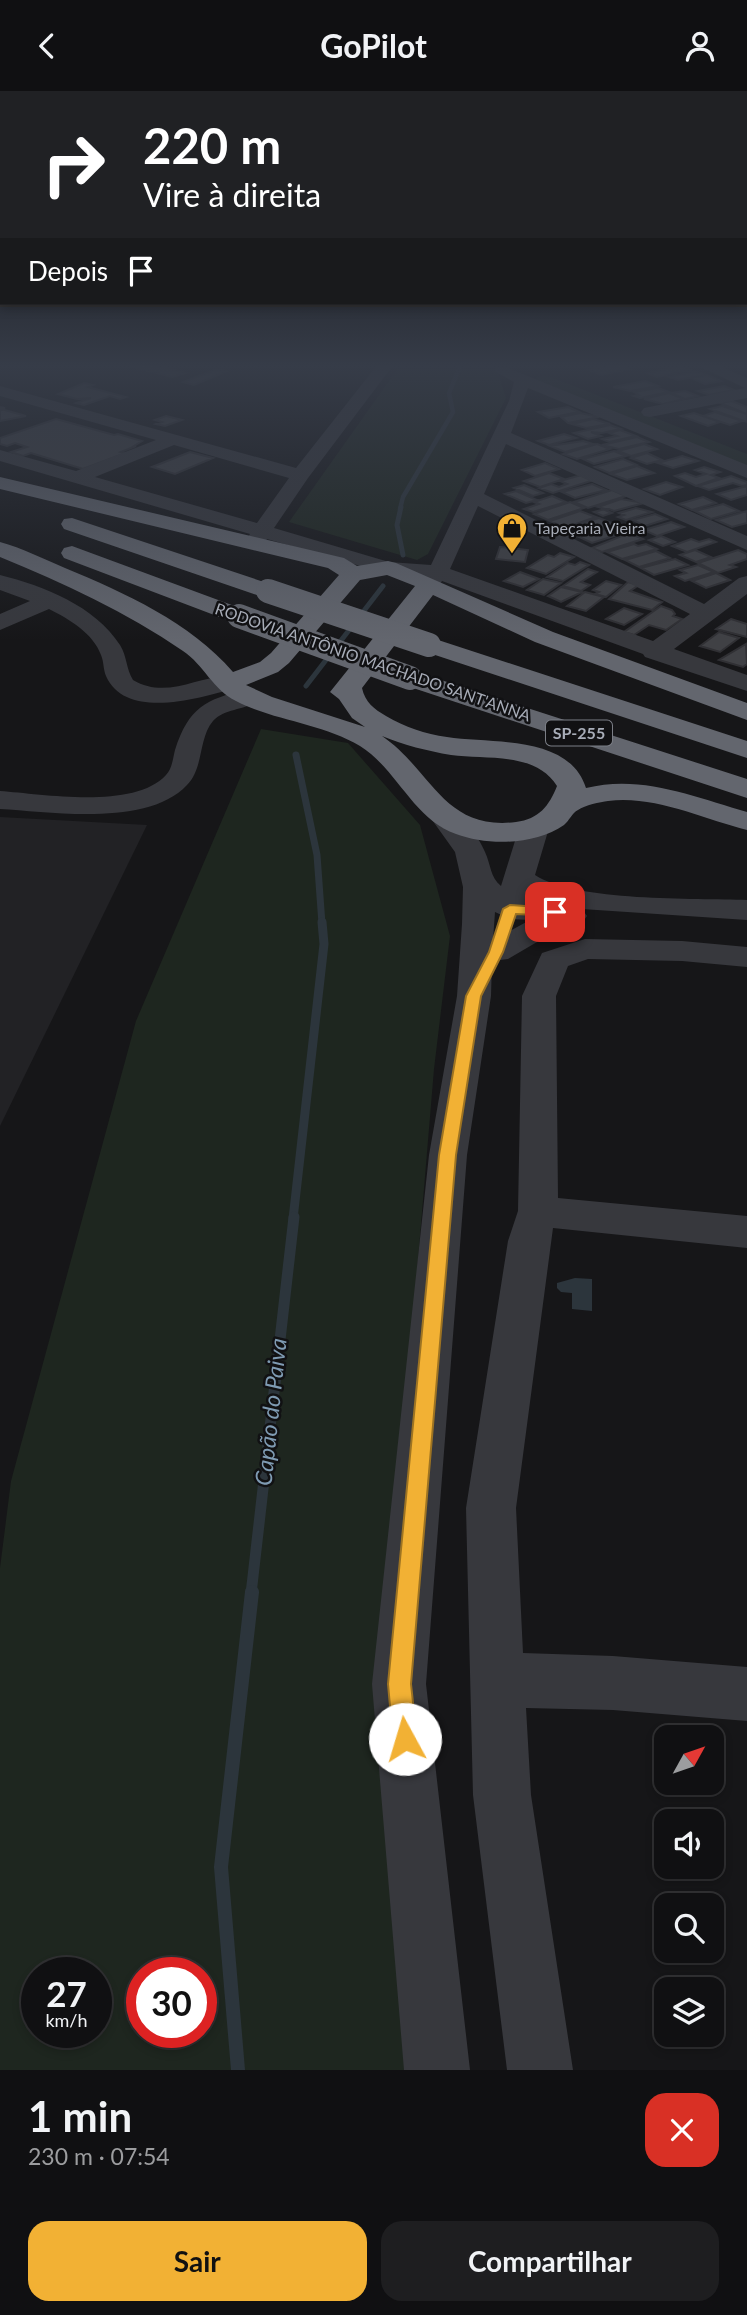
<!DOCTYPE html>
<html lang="pt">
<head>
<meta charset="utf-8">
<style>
	body { margin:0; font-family:Lato,sans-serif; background:#1e1e20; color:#f1f3f6; height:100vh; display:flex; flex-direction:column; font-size:26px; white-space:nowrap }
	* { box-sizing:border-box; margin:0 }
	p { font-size:23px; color:#9c9d9f }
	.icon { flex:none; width:38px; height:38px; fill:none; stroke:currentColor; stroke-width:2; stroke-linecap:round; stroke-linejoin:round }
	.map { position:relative; height:1979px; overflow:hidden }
	.sheet { display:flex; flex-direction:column; background:#101012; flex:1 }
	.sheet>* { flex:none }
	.banner { position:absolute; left:0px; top:0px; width:747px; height:214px; box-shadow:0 4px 10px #0003,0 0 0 2px #303032; background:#202124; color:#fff; overflow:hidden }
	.needle { width:46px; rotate:50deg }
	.controls { position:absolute; left:654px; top:1634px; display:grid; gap:14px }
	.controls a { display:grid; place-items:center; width:70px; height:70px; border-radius:14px; background:#101012; box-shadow:0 4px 10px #0003,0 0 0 2px #303032; font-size:35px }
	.speed { position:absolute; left:21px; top:1866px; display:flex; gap:14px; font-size:35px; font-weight:700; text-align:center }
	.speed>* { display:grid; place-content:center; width:91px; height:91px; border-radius:50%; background:#101012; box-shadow:0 4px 10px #0003,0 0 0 2px #303032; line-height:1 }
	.speed small { font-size:18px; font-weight:400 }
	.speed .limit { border:10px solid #d22; background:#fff; color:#111 }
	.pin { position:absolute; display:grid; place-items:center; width:60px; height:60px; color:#fff; margin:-30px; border-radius:14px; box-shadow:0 4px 10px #0006 }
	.me { position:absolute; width:77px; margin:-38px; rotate:354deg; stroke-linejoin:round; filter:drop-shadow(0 0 5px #0008) }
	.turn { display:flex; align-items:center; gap:24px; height:147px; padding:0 28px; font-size:32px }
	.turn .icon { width:91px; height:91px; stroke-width:2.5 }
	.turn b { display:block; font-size:49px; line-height:60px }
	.then { display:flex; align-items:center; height:66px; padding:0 28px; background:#0003; gap:14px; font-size:26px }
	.round { display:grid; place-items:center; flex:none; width:74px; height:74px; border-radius:21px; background:#1e1e20 }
	.head { display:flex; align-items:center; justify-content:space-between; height:119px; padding:0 28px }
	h1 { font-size:42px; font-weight:700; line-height:52px }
	.action { display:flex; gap:14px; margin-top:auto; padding:14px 28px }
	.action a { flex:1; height:80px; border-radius:21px; background:#f2b134; color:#111; font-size:28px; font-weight:700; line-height:80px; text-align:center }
	.action a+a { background:#1e1e20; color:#f1f3f6 }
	header { display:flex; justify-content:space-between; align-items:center; height:91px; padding:0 28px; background:#101012; font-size:32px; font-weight:700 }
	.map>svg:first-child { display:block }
	.built { fill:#222225 }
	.green { fill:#1e261f; fill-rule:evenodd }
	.water { fill:#2c353c }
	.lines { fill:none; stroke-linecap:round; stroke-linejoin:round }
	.stream-far5 { stroke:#2c353c; stroke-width:4.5 }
	.stream-far4 { stroke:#2c353c; stroke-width:5 }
	.stream-far3 { stroke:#2c353c; stroke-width:7 }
	.stream-far2 { stroke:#2c353c; stroke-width:9 }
	.stream-far1 { stroke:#2c353c; stroke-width:11 }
	.stream { stroke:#2c353c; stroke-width:14 }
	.building { fill:#404145; stroke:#303034; stroke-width:2 }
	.minor { fill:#37383d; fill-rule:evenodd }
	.highway { fill:#63666e; fill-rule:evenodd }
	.highway-bridge { stroke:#63666e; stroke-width:24 }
	.route { fill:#f2b134; stroke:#9d7322; stroke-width:2 }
	.labels { text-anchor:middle; stroke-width:5; stroke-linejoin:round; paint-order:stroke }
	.far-poi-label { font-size:16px; fill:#a8adb8; stroke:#111113; text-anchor:start }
	.far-street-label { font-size:16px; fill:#a8adb8; stroke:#111113 }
	.shield { fill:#111113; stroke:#7b7e86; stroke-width:2 }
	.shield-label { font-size:16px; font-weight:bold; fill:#a8adb8 }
	.near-water-label { font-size:23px; font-style:italic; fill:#7f9bb3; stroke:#111113 }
</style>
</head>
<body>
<header><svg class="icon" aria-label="back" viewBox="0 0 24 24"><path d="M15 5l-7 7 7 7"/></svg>GoPilot<svg class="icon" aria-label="person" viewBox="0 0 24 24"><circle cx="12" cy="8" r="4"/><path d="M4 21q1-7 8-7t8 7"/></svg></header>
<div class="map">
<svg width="747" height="1979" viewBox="0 0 747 1979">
	<rect width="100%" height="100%" fill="#161618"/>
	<path class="built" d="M 0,726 L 147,734 L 0,1035 Z"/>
	<path class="green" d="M 401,273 L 495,273 L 506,307 L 428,463 L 417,469 L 289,431 Z
		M 542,285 L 551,286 L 747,363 L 747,377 L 534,288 Z
		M 261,638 L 348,652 L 420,734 L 450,845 L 434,978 L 389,1515 L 423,1979 L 0,1979 L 0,1477 L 11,1390 L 136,930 ZM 37,1881 L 96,1881 L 96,1941 L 37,1941 ZM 142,1881 L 201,1881 L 201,1941 L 142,1941 Z"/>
	<path class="water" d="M 575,1187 L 592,1188 L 592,1220 L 572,1218 L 572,1202 L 561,1201 L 557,1197 L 557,1192 Z"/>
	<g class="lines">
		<path class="stream-far5" d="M 400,418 L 403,406 L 453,321 L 449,302 L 461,273"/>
		<path class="stream-far4" d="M 401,416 L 397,434 L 403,464
			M 306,595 L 383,495"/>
		<path class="stream-far3" d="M 296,664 L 317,764 L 322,833"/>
		<path class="stream-far2" d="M 293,1128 L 324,853 L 322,831"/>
		<path class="stream-far1" d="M 251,1503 L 294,1126"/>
		<path class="stream" d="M 238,1979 L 221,1776 L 252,1501"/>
	</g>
	<path class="building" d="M 121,273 L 152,273 L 186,282 L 172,286 Z
		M 618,273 L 630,278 L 601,284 L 589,279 Z
		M 682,275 L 691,279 L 657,286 L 647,282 Z
		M 217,278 L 227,280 L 194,294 L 183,291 Z
		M 695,280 L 706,284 L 678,289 L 669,286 Z
		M 707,284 L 721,290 L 705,293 L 691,287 Z
		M 645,290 L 658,295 L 630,300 L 613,296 Z
		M 84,292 L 93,294 L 88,296 L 126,306 L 120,308 L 110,305 L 84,314 L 76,312 L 91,307 L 77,308 L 58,303 Z
		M 724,295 L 734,299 L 709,304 L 698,300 Z
		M 658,297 L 669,301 L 640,307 L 634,305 L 639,304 L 634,301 Z
		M 685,300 L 698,305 L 685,308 L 671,302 Z
		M 669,302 L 684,308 L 663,313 L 644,308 Z
		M 732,310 L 747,316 L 747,323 L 720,312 Z
		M 722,315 L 747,323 L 747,331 L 710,318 Z
		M 0,316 L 5,317 L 1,318 L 26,325 L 0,330 Z
		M 568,316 L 579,321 L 549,327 L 538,321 Z
		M 715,321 L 742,330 L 730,334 L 703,325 Z
		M 580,322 L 599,326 L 568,332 L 561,326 Z
		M 694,322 L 720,331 L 708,335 L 681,325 Z
		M 166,325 L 182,329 L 165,335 L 156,333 L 162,331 L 155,329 Z
		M 56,328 L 114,344 L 118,343 L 142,350 L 134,355 L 136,355 L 121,361 L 126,362 L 83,378 L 31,362 L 23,365 L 11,361 L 27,356 L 15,352 L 7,355 L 0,353 L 0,347 Z
		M 593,328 L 610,333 L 586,337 L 572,333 Z
		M 610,334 L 621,338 L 602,342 L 591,341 L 601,345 L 588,348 L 574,342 Z
		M 620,339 L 636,345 L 609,351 L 602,348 L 617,345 L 609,342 Z
		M 564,343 L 576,347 L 549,354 L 538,350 Z
		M 637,346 L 649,351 L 619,358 L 602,354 Z
		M 583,350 L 593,353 L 565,361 L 550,355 Z
		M 597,353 L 610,358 L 577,368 L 563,363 Z
		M 644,353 L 657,358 L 631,365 L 618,360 Z
		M 614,360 L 626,365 L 594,373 L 583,368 Z
		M 190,361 L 213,367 L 175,383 L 152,376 Z
		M 647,362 L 662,369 L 647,373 L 631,367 Z
		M 682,365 L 698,370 L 673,377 L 658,372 Z
		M 623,368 L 637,374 L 609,382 L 595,376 Z
		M 545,372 L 559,378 L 535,385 L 522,379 Z
		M 637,375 L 654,382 L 627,389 L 611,383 Z
		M 704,376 L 720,381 L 711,384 L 719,387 L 696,395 L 675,385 L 685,382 L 696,386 L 706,383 L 695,379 Z
		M 549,382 L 564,388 L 540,396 L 524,390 Z
		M 581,384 L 594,389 L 553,402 L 539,397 L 551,393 L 559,396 L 567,393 L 560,390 Z
		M 731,385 L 747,391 L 747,394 L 742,395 L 733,392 L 709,399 L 698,395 Z
		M 666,391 L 682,396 L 660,404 L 644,398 Z
		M 592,393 L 606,399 L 575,407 L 562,401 Z
		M 524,394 L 543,402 L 533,405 L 514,397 Z
		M 747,395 L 747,404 L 731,409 L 717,403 Z
		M 612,399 L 626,405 L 588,417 L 574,411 Z
		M 516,400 L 537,409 L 526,412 L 505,403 Z
		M 552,405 L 566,411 L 533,421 L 524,418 L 539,413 L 534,411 Z
		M 703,406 L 716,412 L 692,419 L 679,413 Z
		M 621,408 L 644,412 L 614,420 L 609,418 L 605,419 L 612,422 L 603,425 L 594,421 L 605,418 L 598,416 Z
		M 570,411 L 584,417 L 548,429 L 534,423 Z
		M 723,413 L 739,420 L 711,428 L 695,420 Z
		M 636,417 L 652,421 L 626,429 L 618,426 L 624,424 L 619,422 Z
		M 580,420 L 596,426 L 556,440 L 547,436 L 557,433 L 550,430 Z
		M 747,420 L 747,432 L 732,436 L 716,429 Z
		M 655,423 L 667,428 L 645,435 L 633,429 Z
		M 599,427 L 614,433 L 572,447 L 565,444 L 580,439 L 572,435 Z
		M 671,431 L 684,436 L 657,445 L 644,439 Z
		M 604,438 L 617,444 L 592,452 L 579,446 Z
		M 629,442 L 643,448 L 602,461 L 592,457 Z
		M 661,445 L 675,451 L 663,455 L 649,449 Z
		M 691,448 L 699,451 L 709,448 L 716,451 L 687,461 L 672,455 Z
		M 634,453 L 638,455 L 646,453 L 657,458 L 622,468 L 607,461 Z
		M 500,456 L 528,459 L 525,471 L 496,468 Z
		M 695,459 L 711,466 L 696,471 L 680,464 Z
		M 738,459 L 747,463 L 747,468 L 730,474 L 736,476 L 718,482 L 698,472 Z
		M 656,460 L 670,467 L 639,476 L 625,469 Z
		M 560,462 L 574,466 L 546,483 L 527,477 L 548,464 L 554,466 Z
		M 675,468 L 688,474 L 654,484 L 641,477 Z
		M 580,471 L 589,474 L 563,490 L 547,486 L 568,472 L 575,474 Z
		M 698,474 L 714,481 L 685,490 L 675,485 L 686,482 L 680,479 Z
		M 588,478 L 597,481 L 581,491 L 590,494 L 581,500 L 563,495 Z
		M 520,481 L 539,488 L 523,496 L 504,490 Z
		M 716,482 L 730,489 L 706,497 L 692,490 Z
		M 543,488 L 561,492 L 544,504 L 527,499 Z
		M 606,490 L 621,494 L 606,506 L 595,503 L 599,501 L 593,499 Z
		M 628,491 L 639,494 L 630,500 L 662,511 L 652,519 L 609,508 Z
		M 561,496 L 582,501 L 561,511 L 548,505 Z
		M 585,501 L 604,506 L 586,520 L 567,515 Z
		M 661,515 L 672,519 L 675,523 L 673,525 L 682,528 L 666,539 L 649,534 L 634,544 L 624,541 Z
		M 624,517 L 642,523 L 624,534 L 606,528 Z
		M 731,528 L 747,533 L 747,546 L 716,538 Z
		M 719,541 L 739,547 L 720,561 L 700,555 Z
		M 746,553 L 747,573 L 743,576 L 719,569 Z"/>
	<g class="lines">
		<path class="minor" d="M 378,273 L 394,273 L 308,387 L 274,437 L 389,471 L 431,474 L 509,310 L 514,291 L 494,280 L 496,277 L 508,277 L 747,374 L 747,387 L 528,297 L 511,342 L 747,445 L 747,459 L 506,353 L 484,403 L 704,513 L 739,487 L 747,485 L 747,503 L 674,558 L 747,584 L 747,600 L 645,566 L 643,563 L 442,490 C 436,499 432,500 421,498 L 418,493 L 423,486 L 388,483 L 267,448 L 261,456 L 247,456 L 244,452 L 250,443 L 0,370 L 0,359 L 76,380 L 156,349 L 0,305 L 0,295 L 296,377 ZM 174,354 L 289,387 L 257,432 L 95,386 ZM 478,415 L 690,523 L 653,550 L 450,478 Z
			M 694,273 L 715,273 L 747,287 L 747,307 L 650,326 L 644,325 L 641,321 L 644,317 L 745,297 Z
			M 0,484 C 44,495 95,515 120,554 C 127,565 126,578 133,589 C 170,611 204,579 236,587 L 240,592 L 236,597 C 200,607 126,630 106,585 C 103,578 104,571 101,564 C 93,542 69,528 49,518 L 0,539 L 0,523 L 30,510 L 0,499 Z
			M 247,598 L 256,601 L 260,606 C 250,620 225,616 213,630 C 198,648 204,677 187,694 C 148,736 52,721 0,718 L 0,700 C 43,703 134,719 166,684 C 172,678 173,667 175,659 C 189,616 205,609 247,598 Z
			M 444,717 C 461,722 478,744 485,761 C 491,774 490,786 501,795 L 519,737 L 524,731 L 534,728 L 544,731 L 549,737 L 535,784 C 576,811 695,807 747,809 L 747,829 L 582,818 L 587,825 L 582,832 L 549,844 L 508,868 L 492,870 L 491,905 L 467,1064 L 426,1593 L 470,1979 L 404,1979 L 372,1593 L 429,1064 L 457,905 L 462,833 L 463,796 L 455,761 L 430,726 L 434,720 ZM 529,807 L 545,811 L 528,810 ZM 495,821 L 510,828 L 530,829 L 493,849 Z
			M 585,848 L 682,850 L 747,856 L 747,876 L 682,870 L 588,868 L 568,875 L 556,905 L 558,1107 L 747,1125 L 747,1157 L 553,1137 L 516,1417 L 523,1562 L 613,1565 L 747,1576 L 747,1630 L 613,1619 L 526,1617 L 531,1704 L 573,1979 L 507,1979 L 473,1704 L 466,1417 L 508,1150 L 518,1120 L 522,905 L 542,862 Z"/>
		<path class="highway" d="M 0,386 L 344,467 L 357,475 L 388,470 L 396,472 L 553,541 L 747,612 L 747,629 L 535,551 L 433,504 L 362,597 C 365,611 374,618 386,625 C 405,636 425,643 447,646 C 491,653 569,643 586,697 C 641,683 695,706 747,721 L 747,739 C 703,728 655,704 608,710 C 600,711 585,714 578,719 C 572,722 569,730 564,734 C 535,754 488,755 456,743 C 413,728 397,678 360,655 C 322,632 275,630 236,610 C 213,599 204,574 183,560 C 126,521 64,492 0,466 L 0,451 C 22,457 44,468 65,477 C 125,502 190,531 233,581 L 260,571 L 271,562 L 339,484 L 328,477 L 0,398 ZM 387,484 L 415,495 L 330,601 L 339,608 L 352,627 L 365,636 L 272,606 L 246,594 L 278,581 L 289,572 L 360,489 ZM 382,645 C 404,654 427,660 451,664 C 486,669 535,660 557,695 C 549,715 539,728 516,731 C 443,740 432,679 382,645 Z
			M 72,427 L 276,495 L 280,500 L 276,505 L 260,505 L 64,438 L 61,433 L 64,428 Z
			M 72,455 L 248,520 L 251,525 L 248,530 L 239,532 L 230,530 L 64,467 L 61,462 L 64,457 Z
			M 429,546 L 747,650 L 747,667 L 420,559 L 416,554 L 420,549 Z
			M 410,579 L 747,688 L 747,707 L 401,593 L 397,587 L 401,581 Z"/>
		<path class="highway-bridge" d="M 268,500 L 429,554
			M 239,525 L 410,587"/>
	</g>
	<linearGradient id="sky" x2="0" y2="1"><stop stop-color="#0c0c0d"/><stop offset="0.5" stop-color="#363c48"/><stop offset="1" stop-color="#363c48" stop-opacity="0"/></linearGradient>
	<rect width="747" height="550" fill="url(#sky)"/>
	<path class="route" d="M 510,814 L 555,817 L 561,821 L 555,825 L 516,823 L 503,861 L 481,905 L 456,1064 L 411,1593 L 417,1648 L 413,1657 L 405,1660 L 396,1657 L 393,1648 L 388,1593 L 439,1064 L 466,905 L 489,861 L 503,818 Z"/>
	<defs>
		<g id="shop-pin" transform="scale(1.575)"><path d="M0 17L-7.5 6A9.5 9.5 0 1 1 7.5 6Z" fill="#f2b134" stroke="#111113"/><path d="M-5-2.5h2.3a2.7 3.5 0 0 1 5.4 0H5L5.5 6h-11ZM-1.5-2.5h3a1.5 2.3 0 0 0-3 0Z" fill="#111"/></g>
	</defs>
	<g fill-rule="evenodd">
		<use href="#shop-pin" x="512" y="437"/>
	</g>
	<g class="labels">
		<g class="far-poi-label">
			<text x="535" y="443">Tapeçaria Vieira</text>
		</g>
		<g class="far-street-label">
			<text transform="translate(373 571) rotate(19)" y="6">RODOVIA ANTÔNIO MACHADO SANT'ANNA</text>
		</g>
		<rect class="shield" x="546" y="629.5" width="66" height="25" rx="5"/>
		<g class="shield-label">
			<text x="579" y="648">SP-255</text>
		</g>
		<g class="near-water-label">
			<text transform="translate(271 1321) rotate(-84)" y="8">Capão do Paiva</text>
		</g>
	</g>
</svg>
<div class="controls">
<a><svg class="needle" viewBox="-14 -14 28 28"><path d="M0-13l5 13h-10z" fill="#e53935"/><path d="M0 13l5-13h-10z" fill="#9c9d9f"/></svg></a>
<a><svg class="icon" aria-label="sound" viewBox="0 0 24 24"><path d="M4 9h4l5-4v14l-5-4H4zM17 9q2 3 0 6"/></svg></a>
<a><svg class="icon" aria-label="search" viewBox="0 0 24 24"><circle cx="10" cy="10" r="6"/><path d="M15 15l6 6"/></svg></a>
<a><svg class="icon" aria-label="layers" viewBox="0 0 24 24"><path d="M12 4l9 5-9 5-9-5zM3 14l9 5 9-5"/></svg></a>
</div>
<div class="speed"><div>27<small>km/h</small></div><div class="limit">30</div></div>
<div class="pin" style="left:555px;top:821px;background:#d93025"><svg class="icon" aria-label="arrive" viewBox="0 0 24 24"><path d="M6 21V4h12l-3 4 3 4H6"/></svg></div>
<svg class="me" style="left:405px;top:1648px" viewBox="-20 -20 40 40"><circle r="19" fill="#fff"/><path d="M0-13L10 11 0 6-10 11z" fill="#f2b134"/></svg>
<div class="banner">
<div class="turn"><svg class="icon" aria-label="right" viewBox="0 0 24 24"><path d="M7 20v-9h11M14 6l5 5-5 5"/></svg><div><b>220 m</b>Vire à direita</div></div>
<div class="then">Depois<svg class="icon" aria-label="arrive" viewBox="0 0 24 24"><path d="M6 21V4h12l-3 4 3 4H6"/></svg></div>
</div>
</div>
<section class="sheet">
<div class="head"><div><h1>1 min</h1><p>230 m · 07:54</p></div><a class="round" style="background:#d93025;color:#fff"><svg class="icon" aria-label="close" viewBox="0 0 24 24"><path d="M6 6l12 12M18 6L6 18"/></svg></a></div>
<div class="action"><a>Sair</a><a>Compartilhar</a></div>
</section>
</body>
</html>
